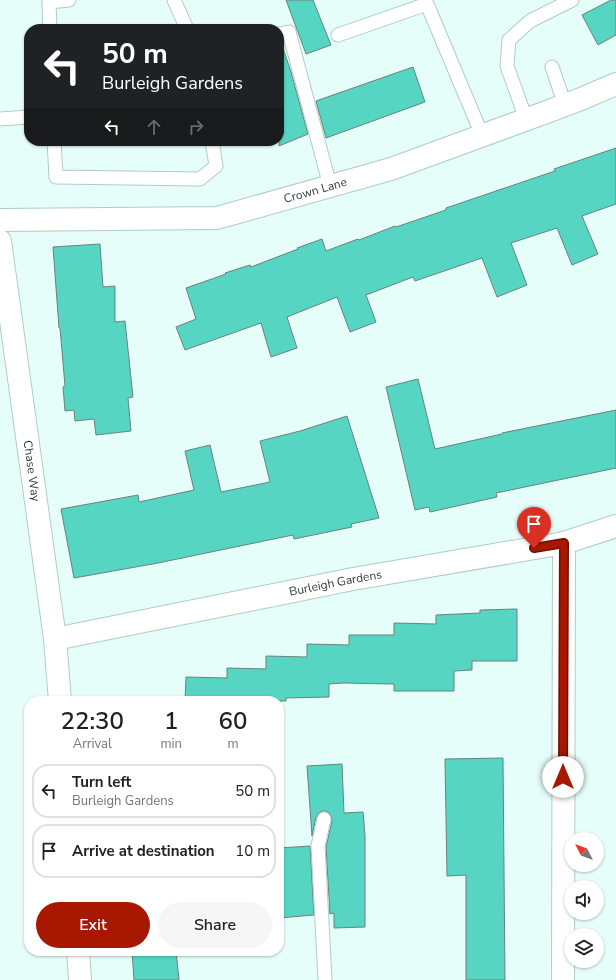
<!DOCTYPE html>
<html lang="en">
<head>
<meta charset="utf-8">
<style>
	body { margin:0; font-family:"Nunito Sans",sans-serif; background:#f6f6f6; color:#202124; height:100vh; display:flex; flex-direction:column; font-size:15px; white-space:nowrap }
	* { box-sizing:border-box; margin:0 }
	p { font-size:13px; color:#757577 }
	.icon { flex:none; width:22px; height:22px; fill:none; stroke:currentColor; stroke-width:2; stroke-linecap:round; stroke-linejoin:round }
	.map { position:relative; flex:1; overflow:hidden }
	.details { position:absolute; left:24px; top:696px; width:260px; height:260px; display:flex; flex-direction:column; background:#fff; border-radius:16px; box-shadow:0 1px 3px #0004 }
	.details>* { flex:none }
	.guide { position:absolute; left:24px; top:24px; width:260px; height:122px; border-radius:16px; box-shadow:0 1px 3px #0004; background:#202124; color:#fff; overflow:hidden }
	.needle { width:26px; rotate:312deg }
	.buttons { position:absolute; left:564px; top:832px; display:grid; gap:8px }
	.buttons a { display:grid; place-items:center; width:40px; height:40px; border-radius:50%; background:#fff; box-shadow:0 1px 3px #0004; font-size:20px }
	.pin { position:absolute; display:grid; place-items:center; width:34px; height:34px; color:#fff; margin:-41px -17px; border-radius:50% 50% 50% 0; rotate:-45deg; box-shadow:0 0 4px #0007 }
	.pin .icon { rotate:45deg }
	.me { position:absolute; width:44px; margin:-22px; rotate:0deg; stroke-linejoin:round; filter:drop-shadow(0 0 3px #0008) }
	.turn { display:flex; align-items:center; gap:14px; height:84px; padding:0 12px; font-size:18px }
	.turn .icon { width:52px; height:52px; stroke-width:2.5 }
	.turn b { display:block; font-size:28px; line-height:34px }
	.lanes { display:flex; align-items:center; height:38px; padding:0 12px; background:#0003; justify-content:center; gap:20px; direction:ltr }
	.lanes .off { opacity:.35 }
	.eta { display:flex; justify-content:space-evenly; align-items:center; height:68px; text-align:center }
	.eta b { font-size:24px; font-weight:600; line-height:28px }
	.primary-button { display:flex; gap:8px; margin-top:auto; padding:8px 12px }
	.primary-button a { flex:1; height:46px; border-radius:24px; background:#a81800; color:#fff; font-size:16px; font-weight:600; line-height:46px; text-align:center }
	.primary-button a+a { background:#f6f6f6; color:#202124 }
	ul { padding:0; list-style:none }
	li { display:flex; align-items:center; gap:12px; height:54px; margin:0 8px 6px; padding:0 4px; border:2px solid #e0e0e0; border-radius:16px }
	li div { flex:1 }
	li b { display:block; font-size:15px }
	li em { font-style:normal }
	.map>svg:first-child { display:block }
	.building { fill:#55d5c2; stroke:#68837d }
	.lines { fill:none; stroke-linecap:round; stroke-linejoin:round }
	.service-casing { stroke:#afccc6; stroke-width:15 }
	.minor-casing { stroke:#afccc6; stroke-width:24 }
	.service { stroke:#fff; stroke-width:13 }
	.minor { stroke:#fff; stroke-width:22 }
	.route-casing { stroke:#6d1000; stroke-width:10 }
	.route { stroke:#a81800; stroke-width:7 }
	.labels { text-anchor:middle; stroke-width:3; stroke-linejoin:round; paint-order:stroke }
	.street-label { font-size:12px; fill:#303c3a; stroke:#fff }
</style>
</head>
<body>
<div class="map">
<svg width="616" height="980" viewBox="0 0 616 980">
	<rect width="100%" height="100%" fill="#e6fef9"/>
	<path class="building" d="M 286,0 L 313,0 L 331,45 L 306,54 Z
		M 611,0 L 616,0 L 616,35 L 598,45 L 582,15 Z
		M 279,48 L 283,48 L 291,72 L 308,134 L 279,146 Z
		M 413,67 L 425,102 L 326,138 L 316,101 Z
		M 616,148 L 616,204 L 582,216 L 598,254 L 572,265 L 557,228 L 511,243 L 527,285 L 497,297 L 482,258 L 415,281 L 413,277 L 366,295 L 376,322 L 350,332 L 337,297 L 287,317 L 297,348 L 271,357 L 261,323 L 185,350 L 176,327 L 196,319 L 186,288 L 226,274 L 225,273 L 250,265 L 251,267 L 298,249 L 297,248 L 322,239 L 326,251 L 358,239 L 359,240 L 395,226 L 396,227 L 446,210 L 446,208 L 555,171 L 554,169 Z
		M 100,244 L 103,287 L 115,286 L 115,322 L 125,321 L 133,397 L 128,398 L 131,431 L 96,435 L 94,419 L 75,421 L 74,410 L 65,411 L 63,387 L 65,386 L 60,328 L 59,328 L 53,247 Z
		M 418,379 L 435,449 L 502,434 L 502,433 L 616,410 L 616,468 L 496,493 L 497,497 L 430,512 L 429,507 L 415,510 L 386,387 Z
		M 347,416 L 379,518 L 351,524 L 352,527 L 294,539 L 293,535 L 158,563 L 74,578 L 61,509 L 138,495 L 139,502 L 194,490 L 185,451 L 210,445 L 221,492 L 270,482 L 260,441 L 300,431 Z
		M 517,609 L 517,661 L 472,661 L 472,670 L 454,671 L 454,691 L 394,691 L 394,684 L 343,683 L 329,684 L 329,697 L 286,698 L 286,701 L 185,701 L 186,677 L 227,678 L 227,668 L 266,669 L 266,656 L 307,657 L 307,644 L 349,645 L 349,635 L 394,635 L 394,623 L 436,624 L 436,615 L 480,613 L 480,610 Z
		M 503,758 L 505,980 L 466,980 L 466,875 L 447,876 L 445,759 Z
		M 342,764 L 344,813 L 363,812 L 365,835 L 365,927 L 334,928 L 334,913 L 330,914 L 326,847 L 332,821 L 331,816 L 329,813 L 326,811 L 322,811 L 318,814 L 316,817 L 312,836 L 307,766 Z
		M 310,846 L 314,915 L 279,918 L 279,848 Z
		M 132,951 L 176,951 L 179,980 L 134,980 Z"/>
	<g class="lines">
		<g class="service-casing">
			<path id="service" d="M 174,0 L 187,29
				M 50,29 L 49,2 L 69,0
				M 279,34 L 289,32 L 330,186
				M 338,35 L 427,4 L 482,135
				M 552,67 L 565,105
				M 0,119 L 29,117
				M 526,119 L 507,66 L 509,40 L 530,21 L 572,0
				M 54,141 L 56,177 L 200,179 L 216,166 L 212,141
				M 324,819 L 318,846 L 325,980"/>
		</g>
		<g class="minor-casing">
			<g id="minor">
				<path id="s1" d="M 0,220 L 217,218 L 391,169 L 552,110 L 581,99 L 616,84"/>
				<path id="s2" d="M 0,241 L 55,639 L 60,701"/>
				<path id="s3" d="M 55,639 L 353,579 L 564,543 L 616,526"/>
				<path d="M 78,951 L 80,980"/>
				<path d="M 563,980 L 564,543"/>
			</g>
		</g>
		<use href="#service" class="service"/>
		<use href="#minor" class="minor"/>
	</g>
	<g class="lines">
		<g class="route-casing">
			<path id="route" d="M 534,548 L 564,543 L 563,777"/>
		</g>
		<use href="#route" class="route"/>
	</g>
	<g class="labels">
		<g class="street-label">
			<text dy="4" stroke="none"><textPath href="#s1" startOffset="319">Crown Lane</textPath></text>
			<text dy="4" stroke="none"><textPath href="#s2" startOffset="232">Chase Way</textPath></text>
			<text dy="4" stroke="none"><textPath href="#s3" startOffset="286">Burleigh Gardens</textPath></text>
		</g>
	</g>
</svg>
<div class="buttons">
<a><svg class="needle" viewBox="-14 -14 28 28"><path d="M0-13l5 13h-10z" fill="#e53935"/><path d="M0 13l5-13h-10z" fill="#757577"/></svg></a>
<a><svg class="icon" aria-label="sound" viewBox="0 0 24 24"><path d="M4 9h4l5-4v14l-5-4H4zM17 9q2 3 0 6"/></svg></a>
<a><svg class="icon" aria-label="layers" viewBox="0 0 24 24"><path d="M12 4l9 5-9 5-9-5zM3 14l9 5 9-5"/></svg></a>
</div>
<div class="pin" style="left:534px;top:548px;background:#d93025"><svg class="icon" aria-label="arrive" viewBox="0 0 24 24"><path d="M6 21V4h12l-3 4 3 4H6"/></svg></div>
<svg class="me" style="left:563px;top:777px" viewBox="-20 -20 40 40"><circle r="19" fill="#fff"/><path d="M0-13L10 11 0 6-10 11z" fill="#a81800"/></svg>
<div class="guide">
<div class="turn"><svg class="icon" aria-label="left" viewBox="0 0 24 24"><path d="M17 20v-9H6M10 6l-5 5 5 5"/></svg><div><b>50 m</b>Burleigh Gardens</div></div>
<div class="lanes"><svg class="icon" aria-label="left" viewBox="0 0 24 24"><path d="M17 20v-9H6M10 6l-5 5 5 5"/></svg><svg class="icon off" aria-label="ahead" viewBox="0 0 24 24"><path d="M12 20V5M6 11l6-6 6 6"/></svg><svg class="icon off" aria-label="right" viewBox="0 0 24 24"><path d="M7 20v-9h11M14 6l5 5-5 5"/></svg></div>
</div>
<section class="details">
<div class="eta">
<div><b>22:30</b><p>Arrival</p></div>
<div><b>1</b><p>min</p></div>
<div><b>60</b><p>m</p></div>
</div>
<ul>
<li><svg class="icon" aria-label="left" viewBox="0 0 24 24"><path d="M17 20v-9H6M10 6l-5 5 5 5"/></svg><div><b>Turn left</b><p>Burleigh Gardens</p></div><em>50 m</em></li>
<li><svg class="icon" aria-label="arrive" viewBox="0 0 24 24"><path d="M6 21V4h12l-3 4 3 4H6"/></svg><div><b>Arrive at destination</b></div><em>10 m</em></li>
</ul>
<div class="primary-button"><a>Exit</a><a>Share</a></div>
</section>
</div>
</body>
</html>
